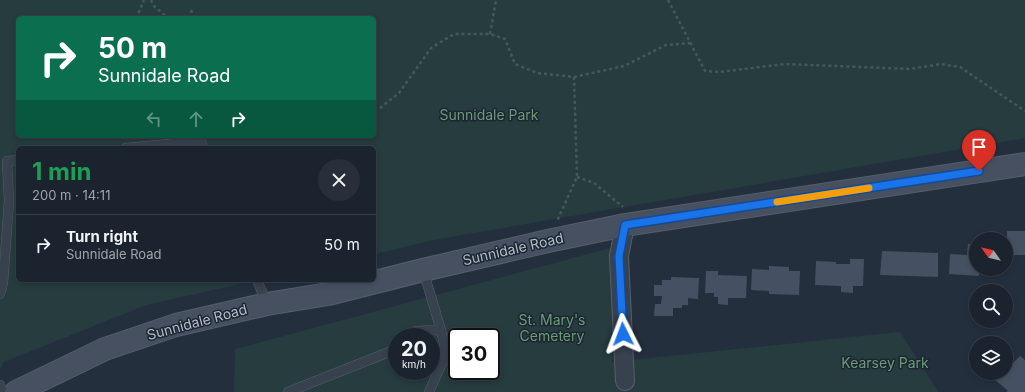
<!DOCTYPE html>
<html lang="en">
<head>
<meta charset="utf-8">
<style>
	body { margin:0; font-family:Inter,sans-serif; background:#282f3a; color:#f1f3f6; height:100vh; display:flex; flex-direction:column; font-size:15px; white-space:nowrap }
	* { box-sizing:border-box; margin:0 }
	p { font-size:13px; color:#a0a4aa }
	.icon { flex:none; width:22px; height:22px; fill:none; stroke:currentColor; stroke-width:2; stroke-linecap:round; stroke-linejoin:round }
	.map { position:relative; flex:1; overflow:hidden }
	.details { position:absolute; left:16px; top:146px; width:360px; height:136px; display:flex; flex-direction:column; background:#1b232e; border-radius:6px; box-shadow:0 2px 6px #0003,0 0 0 1px #39404a }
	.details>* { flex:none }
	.guide { position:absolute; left:16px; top:16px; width:360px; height:122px; border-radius:6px; box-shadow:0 2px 6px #0003,0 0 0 1px #39404a; background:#0b6e4f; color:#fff; overflow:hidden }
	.needle { width:26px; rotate:304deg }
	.buttons { position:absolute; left:969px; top:232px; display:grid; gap:8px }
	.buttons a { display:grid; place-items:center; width:44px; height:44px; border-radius:50%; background:#1b232e; box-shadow:0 2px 6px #0003,0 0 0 1px #39404a; font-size:20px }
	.speed { position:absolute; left:388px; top:328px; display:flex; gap:8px; font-size:20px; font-weight:700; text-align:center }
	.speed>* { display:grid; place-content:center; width:52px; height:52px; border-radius:50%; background:#1b232e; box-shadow:0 2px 6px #0003,0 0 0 1px #39404a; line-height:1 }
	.speed small { font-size:10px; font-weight:400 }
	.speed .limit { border:2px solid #111; border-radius:6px; background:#fff; color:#111 }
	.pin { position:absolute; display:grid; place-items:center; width:34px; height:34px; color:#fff; margin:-41px -17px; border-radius:50% 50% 50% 0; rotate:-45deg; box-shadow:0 0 4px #0007 }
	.pin .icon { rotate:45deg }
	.me { position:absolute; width:44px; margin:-22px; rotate:357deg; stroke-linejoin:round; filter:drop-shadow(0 0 3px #0008) }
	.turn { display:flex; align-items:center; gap:14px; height:84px; padding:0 16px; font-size:18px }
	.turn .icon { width:52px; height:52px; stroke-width:2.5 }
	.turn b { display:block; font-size:28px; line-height:34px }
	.lanes { display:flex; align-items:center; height:38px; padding:0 16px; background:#0003; justify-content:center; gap:20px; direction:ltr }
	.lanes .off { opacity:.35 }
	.round { display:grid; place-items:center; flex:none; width:42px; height:42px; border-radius:21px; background:#282f3a }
	.summary { display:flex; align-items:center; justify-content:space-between; height:68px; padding:0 16px }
	h1 { font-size:24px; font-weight:700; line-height:30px; color:#1e9e55 }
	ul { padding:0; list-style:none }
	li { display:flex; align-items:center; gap:12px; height:60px; padding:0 16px; border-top:1px solid #39404a }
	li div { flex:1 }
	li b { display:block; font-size:15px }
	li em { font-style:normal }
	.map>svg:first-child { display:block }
	.green { fill:#263c3f; fill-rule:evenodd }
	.building { fill:#455162 }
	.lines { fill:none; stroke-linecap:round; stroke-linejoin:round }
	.lane-casing { stroke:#565f6c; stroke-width:10 }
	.street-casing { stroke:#565f6c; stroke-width:20 }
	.secondary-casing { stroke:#565f6c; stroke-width:24 }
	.path { stroke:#44595c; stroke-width:2.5; stroke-dasharray:3 3; stroke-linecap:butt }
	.lane { stroke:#38414e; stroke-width:9 }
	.street { stroke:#38414e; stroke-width:18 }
	.secondary { stroke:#465061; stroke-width:22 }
	.route-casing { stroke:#114b97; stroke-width:10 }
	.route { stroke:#1a73e8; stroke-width:7 }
	.slow { stroke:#f59e0b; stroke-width:7 }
	.labels { text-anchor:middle; stroke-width:3; stroke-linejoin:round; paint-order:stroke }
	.park-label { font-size:14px; fill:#6b9a76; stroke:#1d2633 }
	.street-label { font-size:14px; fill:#b4bcc9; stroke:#1d2633 }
</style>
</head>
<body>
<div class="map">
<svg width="1025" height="392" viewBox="0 0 1025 392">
	<rect width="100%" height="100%" fill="#242f3e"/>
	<path class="green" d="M 0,0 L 1025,0 L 1025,138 L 439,239 L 374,254 L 374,148 L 18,148 L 18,280 L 258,280 L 146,305 L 4,362 L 0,370 ZM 18,18 L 374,18 L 374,136 L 18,136 Z
		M 621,245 L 612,362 L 900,332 L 938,391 L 937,392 L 234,392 L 235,349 ZM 397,337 L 431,337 L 431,371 L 397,371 ZM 457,337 L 491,337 L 491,371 L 457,371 Z"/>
	<path class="building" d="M 1007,231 L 1025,231 L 1025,255 L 1006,255 Z
		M 982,237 L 998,238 L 998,239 L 982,239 Z
		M 968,244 L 976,244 L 976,269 L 979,269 L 979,276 L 949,274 L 950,254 L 967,255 Z
		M 882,251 L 938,253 L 938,277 L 880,275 Z
		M 850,259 L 864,259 L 863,286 L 853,286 L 853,293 L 841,292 L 841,286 L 815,285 L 816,261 L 836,262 L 836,264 L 850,264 Z
		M 769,266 L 789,267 L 789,271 L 800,271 L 799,295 L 769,294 L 769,291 L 751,290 L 752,269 L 769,270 Z
		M 706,271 L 718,271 L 718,275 L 747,276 L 746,298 L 728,298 L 728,305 L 718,304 L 718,297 L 714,297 L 714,293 L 705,293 Z
		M 671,277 L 699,278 L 698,299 L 688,298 L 688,305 L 682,305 L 682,308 L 673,308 L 673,316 L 654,316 L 655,304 L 661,304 L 662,296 L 654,296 L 654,285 L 662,285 L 662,280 L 671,280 Z
		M 431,350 L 435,350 L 435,372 L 431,372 Z
		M 1020,356 L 1025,360 L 1025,392 L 1006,392 L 1008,391 L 993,378 L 997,373 L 1006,373 L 1006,362 L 1008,360 L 1012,364 Z"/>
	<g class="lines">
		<g class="lane-casing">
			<path id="lane" d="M 126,148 L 201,141 L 203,148
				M 423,270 L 441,330 L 446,354 L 429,392
				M 257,280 L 267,304
				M 0,294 L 3,283 L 9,201 L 7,161 L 18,160
				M 408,337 L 416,331 L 441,330
				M 0,385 L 3,392
				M 288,392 L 389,352 L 397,346"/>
		</g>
		<g class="street-casing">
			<path id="street" d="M 625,225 L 619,256 L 625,381"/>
		</g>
		<g class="secondary-casing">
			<path id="secondary" d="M 16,392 L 105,349 L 176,325 L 267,304 L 328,294 L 423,270 L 548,241 L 625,225 L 1025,164"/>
		</g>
		<path class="path" d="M 151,0 L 154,6 L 168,18
			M 668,0 L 705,71 L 719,72 L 785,64 L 910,69 L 940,64 L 960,67 L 1025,111
			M 191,10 L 194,18
			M 135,18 L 139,12 L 144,0
			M 490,34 L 496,0
			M 574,77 L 624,66 L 666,45 L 691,43
			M 374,109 L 380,108 L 399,93 L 431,48 L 454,34 L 490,34 L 505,39 L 515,64 L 537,73 L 574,77 L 577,177 L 557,221
			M 577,177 L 594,183 L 623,207"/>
		<use href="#lane" class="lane"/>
		<use href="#street" class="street"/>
		<use href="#secondary" class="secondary"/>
	</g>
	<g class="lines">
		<g class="route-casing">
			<path id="route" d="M 623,334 L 619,256 L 625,225 L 979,171"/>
		</g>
		<use href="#route" class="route"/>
		<path class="slow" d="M 777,202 L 869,188"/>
	</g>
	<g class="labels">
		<g class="park-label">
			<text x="489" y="120">Sunnidale Park</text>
			<text x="552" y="325">St. Mary's<tspan x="552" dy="16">Cemetery</tspan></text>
			<text x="885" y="368">Kearsey Park</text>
		</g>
		<g class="street-label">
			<text transform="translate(513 249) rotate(-13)" y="5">Sunnidale Road</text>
			<text transform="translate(197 322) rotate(-15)" y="5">Sunnidale Road</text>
		</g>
	</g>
</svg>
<div class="buttons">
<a><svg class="needle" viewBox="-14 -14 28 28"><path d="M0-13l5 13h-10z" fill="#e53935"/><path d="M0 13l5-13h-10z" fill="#a0a4aa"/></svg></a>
<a><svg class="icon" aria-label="search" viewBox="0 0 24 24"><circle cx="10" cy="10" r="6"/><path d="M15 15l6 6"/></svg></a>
<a><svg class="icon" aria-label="layers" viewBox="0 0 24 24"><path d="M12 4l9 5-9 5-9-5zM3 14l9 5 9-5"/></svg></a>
</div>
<div class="speed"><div>20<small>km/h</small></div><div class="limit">30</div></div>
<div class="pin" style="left:979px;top:171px;background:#d93025"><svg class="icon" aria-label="arrive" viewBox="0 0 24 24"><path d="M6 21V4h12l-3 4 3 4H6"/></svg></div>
<svg class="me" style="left:623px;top:334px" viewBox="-20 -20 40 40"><path d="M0-17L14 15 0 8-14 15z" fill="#1a73e8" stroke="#fff" stroke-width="4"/></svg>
<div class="guide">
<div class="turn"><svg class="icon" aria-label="right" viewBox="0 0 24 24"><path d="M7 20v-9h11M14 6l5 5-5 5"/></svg><div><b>50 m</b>Sunnidale Road</div></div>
<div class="lanes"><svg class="icon off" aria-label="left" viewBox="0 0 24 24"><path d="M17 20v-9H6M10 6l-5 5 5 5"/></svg><svg class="icon off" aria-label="ahead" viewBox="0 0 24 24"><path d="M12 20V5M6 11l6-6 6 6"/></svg><svg class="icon" aria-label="right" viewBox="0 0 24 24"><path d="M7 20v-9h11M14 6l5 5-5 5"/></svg></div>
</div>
<section class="details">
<div class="summary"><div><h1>1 min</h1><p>200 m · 14:11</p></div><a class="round"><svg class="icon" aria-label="close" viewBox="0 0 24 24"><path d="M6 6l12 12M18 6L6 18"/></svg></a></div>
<ul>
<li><svg class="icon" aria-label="right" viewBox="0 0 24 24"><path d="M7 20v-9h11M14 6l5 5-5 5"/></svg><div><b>Turn right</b><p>Sunnidale Road</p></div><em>50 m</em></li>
</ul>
</section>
</div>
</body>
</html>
